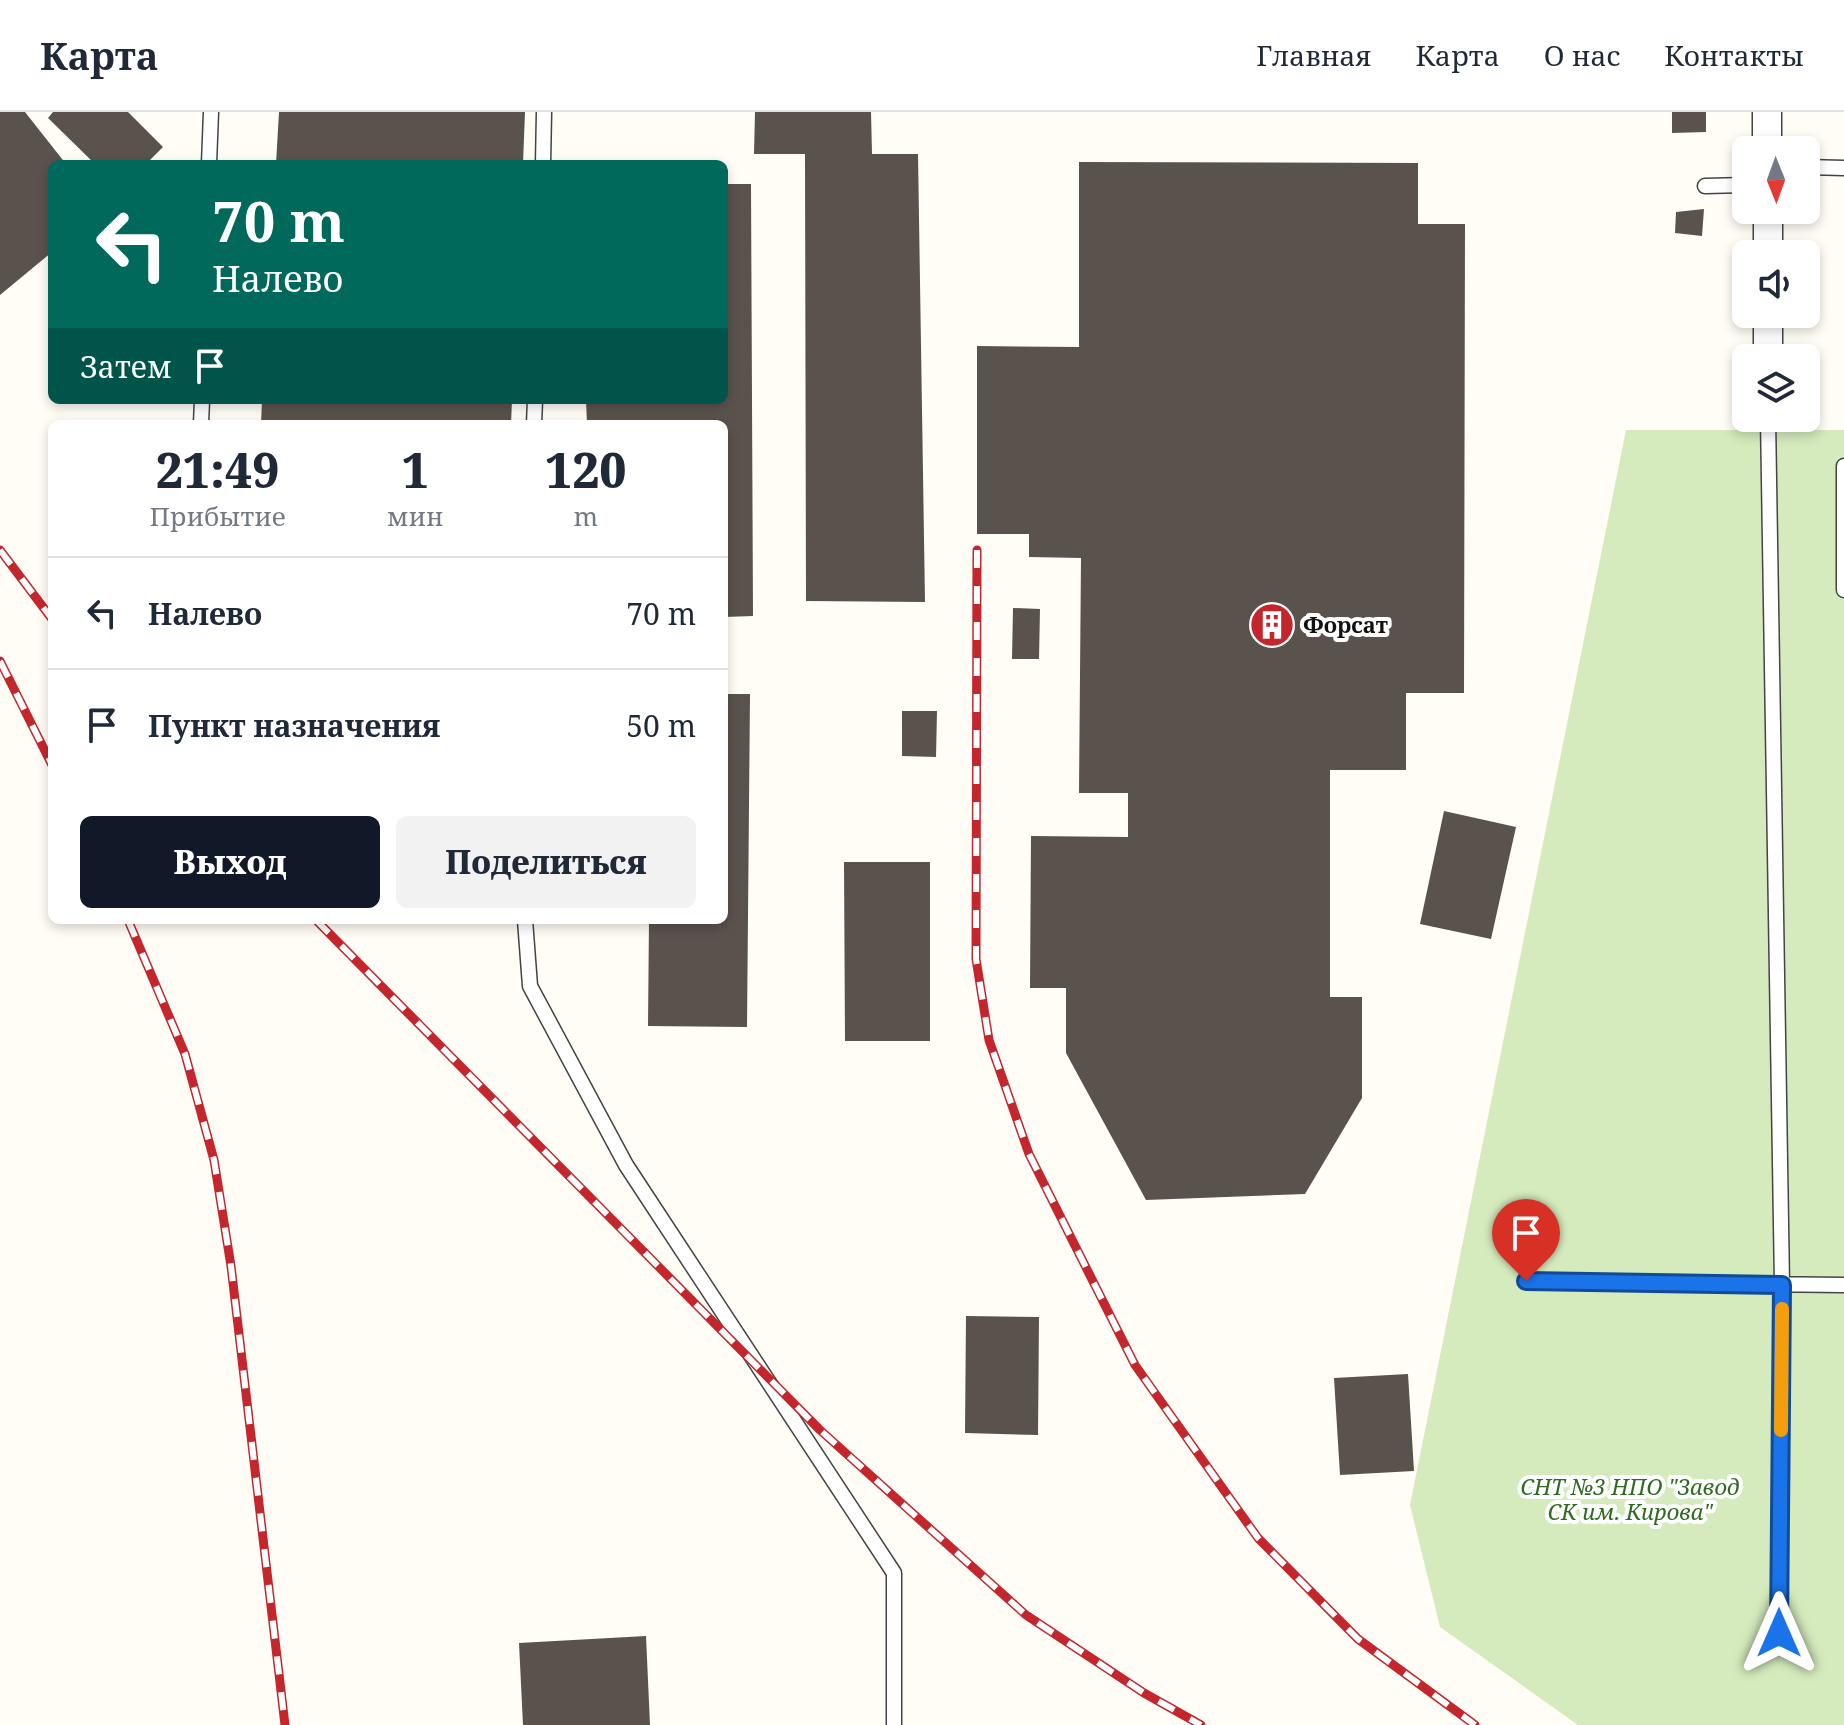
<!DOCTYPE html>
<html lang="ru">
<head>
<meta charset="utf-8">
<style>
	body { margin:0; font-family:"Noto Serif",serif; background:#f2f2f3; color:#1f2937; height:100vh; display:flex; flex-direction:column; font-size:30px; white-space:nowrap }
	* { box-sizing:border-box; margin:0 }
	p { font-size:26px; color:#747a83 }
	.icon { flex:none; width:44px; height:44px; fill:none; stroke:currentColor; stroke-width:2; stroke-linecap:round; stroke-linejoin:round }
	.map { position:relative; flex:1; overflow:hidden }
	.sheet { position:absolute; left:48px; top:308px; width:680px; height:504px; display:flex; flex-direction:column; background:#fff; border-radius:12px; box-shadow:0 4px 12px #0003 }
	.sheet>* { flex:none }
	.top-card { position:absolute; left:48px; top:48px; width:680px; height:244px; border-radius:12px; box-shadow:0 4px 12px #0003; background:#00695c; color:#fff; overflow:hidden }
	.needle { width:52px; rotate:179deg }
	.tools { position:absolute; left:1732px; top:24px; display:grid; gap:16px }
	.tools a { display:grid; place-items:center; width:88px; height:88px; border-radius:12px; background:#fff; box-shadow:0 4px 12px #0003; font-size:40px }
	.pin { position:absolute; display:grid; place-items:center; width:68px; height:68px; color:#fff; margin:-82px -34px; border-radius:50% 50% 50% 0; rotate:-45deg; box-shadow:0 0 8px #0007 }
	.pin .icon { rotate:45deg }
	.me { position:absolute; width:88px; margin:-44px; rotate:0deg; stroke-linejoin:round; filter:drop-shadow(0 0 6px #0008) }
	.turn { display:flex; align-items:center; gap:28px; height:168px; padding:0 32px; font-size:36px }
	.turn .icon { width:104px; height:104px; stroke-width:2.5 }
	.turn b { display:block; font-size:56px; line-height:68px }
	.then { display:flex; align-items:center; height:76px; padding:0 32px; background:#0003; gap:16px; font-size:30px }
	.eta { display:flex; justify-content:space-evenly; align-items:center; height:136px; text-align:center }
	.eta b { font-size:48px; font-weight:800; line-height:56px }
	.action { display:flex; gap:16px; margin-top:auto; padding:16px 32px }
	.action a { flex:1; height:92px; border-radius:12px; background:#111827; color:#fff; font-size:32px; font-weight:800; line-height:92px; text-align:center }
	.action a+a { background:#f2f2f3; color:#1f2937 }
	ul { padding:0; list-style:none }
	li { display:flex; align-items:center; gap:24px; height:112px; padding:0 32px; border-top:2px solid #e0e1e3 }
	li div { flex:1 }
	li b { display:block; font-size:30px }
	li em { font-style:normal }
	header { display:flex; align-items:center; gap:48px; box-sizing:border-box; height:112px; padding:0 40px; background:#fff; border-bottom:2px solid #e0e1e3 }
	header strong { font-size:38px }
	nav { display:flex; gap:44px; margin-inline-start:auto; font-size:28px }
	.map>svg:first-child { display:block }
	.green { fill:#d5ebbd }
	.building { fill:#5a524d }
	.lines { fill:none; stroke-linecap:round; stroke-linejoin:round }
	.lane-casing { stroke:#444; stroke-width:17 }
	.street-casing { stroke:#444; stroke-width:31 }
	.lane { stroke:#fff; stroke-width:14 }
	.street { stroke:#fff; stroke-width:28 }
	.rail-casing { stroke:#c4262e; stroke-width:9 }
	.rail { stroke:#fff; stroke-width:6; stroke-dasharray:18; stroke-linecap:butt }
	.route-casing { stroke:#114b97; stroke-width:20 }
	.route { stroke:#1a73e8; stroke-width:14 }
	.slow { stroke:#f59e0b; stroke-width:14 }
	.labels { text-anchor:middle; stroke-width:8; stroke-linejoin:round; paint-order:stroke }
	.poi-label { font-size:22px; font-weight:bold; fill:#111; stroke:#fff; text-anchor:start }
	.park-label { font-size:22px; font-style:italic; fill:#2f6b1f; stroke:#fff }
</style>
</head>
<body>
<header>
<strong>Карта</strong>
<nav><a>Главная</a><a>Карта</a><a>О нас</a><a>Контакты</a></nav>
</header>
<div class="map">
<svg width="1844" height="1613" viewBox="0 0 1844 1613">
	<rect width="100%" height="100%" fill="#fffdf5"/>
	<path class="green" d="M 1626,318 L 1844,318 L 1844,1613 L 1578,1613 L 1440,1515 L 1410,1393 Z"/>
	<path class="building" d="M 0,0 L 25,0 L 66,52 L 52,52 L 52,140 L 0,183 Z
		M 53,0 L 128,0 L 163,35 L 146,52 L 95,52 L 48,6 Z
		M 279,0 L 525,0 L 523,52 L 276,52 Z
		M 755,0 L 871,0 L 872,42 L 918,42 L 925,490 L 806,489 L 805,42 L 754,42 Z
		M 1672,0 L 1706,0 L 1706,20 L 1672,21 Z
		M 1079,50 L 1418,51 L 1418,112 L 1465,112 L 1464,581 L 1406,581 L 1406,658 L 1330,658 L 1330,885 L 1362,885 L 1362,986 L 1305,1082 L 1146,1088 L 1066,941 L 1066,876 L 1030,876 L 1031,724 L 1128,725 L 1128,681 L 1079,681 L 1081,446 L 1029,445 L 1029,422 L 977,422 L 977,234 L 1079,235 Z
		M 724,72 L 751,72 L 753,504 L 724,505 L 724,312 L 587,312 L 586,288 L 724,288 Z
		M 1704,97 L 1702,124 L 1675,121 L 1676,100 Z
		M 262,288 L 512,288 L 511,312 L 261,312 Z
		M 1013,496 L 1040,497 L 1039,547 L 1012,547 Z
		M 724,582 L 750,582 L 747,915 L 648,914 L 649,808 L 724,808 Z
		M 902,599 L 937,599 L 936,645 L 902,644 Z
		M 1444,699 L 1516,715 L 1491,827 L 1420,812 Z
		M 844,750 L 930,750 L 930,929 L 845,929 Z
		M 966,1204 L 1039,1205 L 1038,1323 L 965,1321 Z
		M 1408,1262 L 1414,1359 L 1340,1363 L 1334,1266 Z
		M 646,1524 L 650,1613 L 523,1613 L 519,1531 Z"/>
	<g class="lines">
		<g class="lane-casing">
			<path id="lane" d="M 209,52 L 211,0
				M 543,52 L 544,0
				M 1806,55 L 1844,56
				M 1705,74 L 1746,73
				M 1768,306 L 1782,1173 L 1779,1521
				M 201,312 L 202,288
				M 534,312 L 535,288
				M 1844,354 L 1844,478
				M 525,808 L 530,874 L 626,1053 L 894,1461 L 894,1613
				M 1526,1169 L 1844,1173"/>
		</g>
		<g class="street-casing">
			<path id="street" d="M 1767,0 L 1767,38
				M 1768,98 L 1768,142
				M 1768,202 L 1768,246"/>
		</g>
		<use href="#lane" class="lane"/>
		<use href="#street" class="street"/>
		<g class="rail-casing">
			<path id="rail" d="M 0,438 L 52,507
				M 977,438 L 976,847 L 989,928 L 1029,1042 L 1135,1253 L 1258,1426 L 1358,1527 L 1475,1613
				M 0,549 L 52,653
				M 128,808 L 185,942 L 214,1048 L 231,1154 L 285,1613
				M 316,808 L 820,1318 L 1026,1503 L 1144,1581 L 1201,1613"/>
		</g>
		<use href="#rail" class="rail"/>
	</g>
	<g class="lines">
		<g class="route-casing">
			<path id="route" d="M 1526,1169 L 1782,1173 L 1779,1521"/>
		</g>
		<use href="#route" class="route"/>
		<path class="slow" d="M 1781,1318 L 1782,1197"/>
	</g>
	<defs>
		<g id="building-disc" transform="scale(2.3)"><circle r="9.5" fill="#c4262e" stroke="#fff"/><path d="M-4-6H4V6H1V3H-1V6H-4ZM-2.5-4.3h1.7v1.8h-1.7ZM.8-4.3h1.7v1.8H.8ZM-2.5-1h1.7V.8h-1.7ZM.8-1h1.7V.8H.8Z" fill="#fff"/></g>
	</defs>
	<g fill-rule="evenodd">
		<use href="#building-disc" x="1272" y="513"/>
	</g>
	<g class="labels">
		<g class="poi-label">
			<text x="1303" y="521">Форсат</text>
		</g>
		<g class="park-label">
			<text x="1630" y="1383">СНТ №3 НПО "Завод<tspan x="1630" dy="25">СК им. Кирова"</tspan></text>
		</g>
	</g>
</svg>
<div class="tools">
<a><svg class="needle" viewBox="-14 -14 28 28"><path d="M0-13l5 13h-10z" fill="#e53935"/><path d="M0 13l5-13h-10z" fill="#747a83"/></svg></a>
<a><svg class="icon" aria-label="sound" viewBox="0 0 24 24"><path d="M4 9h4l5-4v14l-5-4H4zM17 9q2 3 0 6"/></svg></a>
<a><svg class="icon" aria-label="layers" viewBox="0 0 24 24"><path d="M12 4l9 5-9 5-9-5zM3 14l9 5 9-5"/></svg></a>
</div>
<div class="pin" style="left:1526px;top:1169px;background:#d93025"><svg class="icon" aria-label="arrive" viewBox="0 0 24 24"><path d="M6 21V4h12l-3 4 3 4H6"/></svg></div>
<svg class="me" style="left:1779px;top:1521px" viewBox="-20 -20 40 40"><path d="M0-17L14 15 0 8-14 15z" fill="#1a73e8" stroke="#fff" stroke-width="4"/></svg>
<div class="top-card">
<div class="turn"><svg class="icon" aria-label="left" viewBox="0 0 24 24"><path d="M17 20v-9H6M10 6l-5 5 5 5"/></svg><div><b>70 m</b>Налево</div></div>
<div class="then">Затем<svg class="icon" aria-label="arrive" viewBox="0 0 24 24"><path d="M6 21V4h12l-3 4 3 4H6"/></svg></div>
</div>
<section class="sheet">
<div class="eta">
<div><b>21:49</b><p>Прибытие</p></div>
<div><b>1</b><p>мин</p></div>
<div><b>120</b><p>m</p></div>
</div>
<ul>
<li><svg class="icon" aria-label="left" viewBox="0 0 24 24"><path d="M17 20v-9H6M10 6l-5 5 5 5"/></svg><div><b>Налево</b></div><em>70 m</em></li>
<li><svg class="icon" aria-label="arrive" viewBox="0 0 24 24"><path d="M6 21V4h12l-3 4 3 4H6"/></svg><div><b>Пункт назначения</b></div><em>50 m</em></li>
</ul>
<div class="action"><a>Выход</a><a>Поделиться</a></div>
</section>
</div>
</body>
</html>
